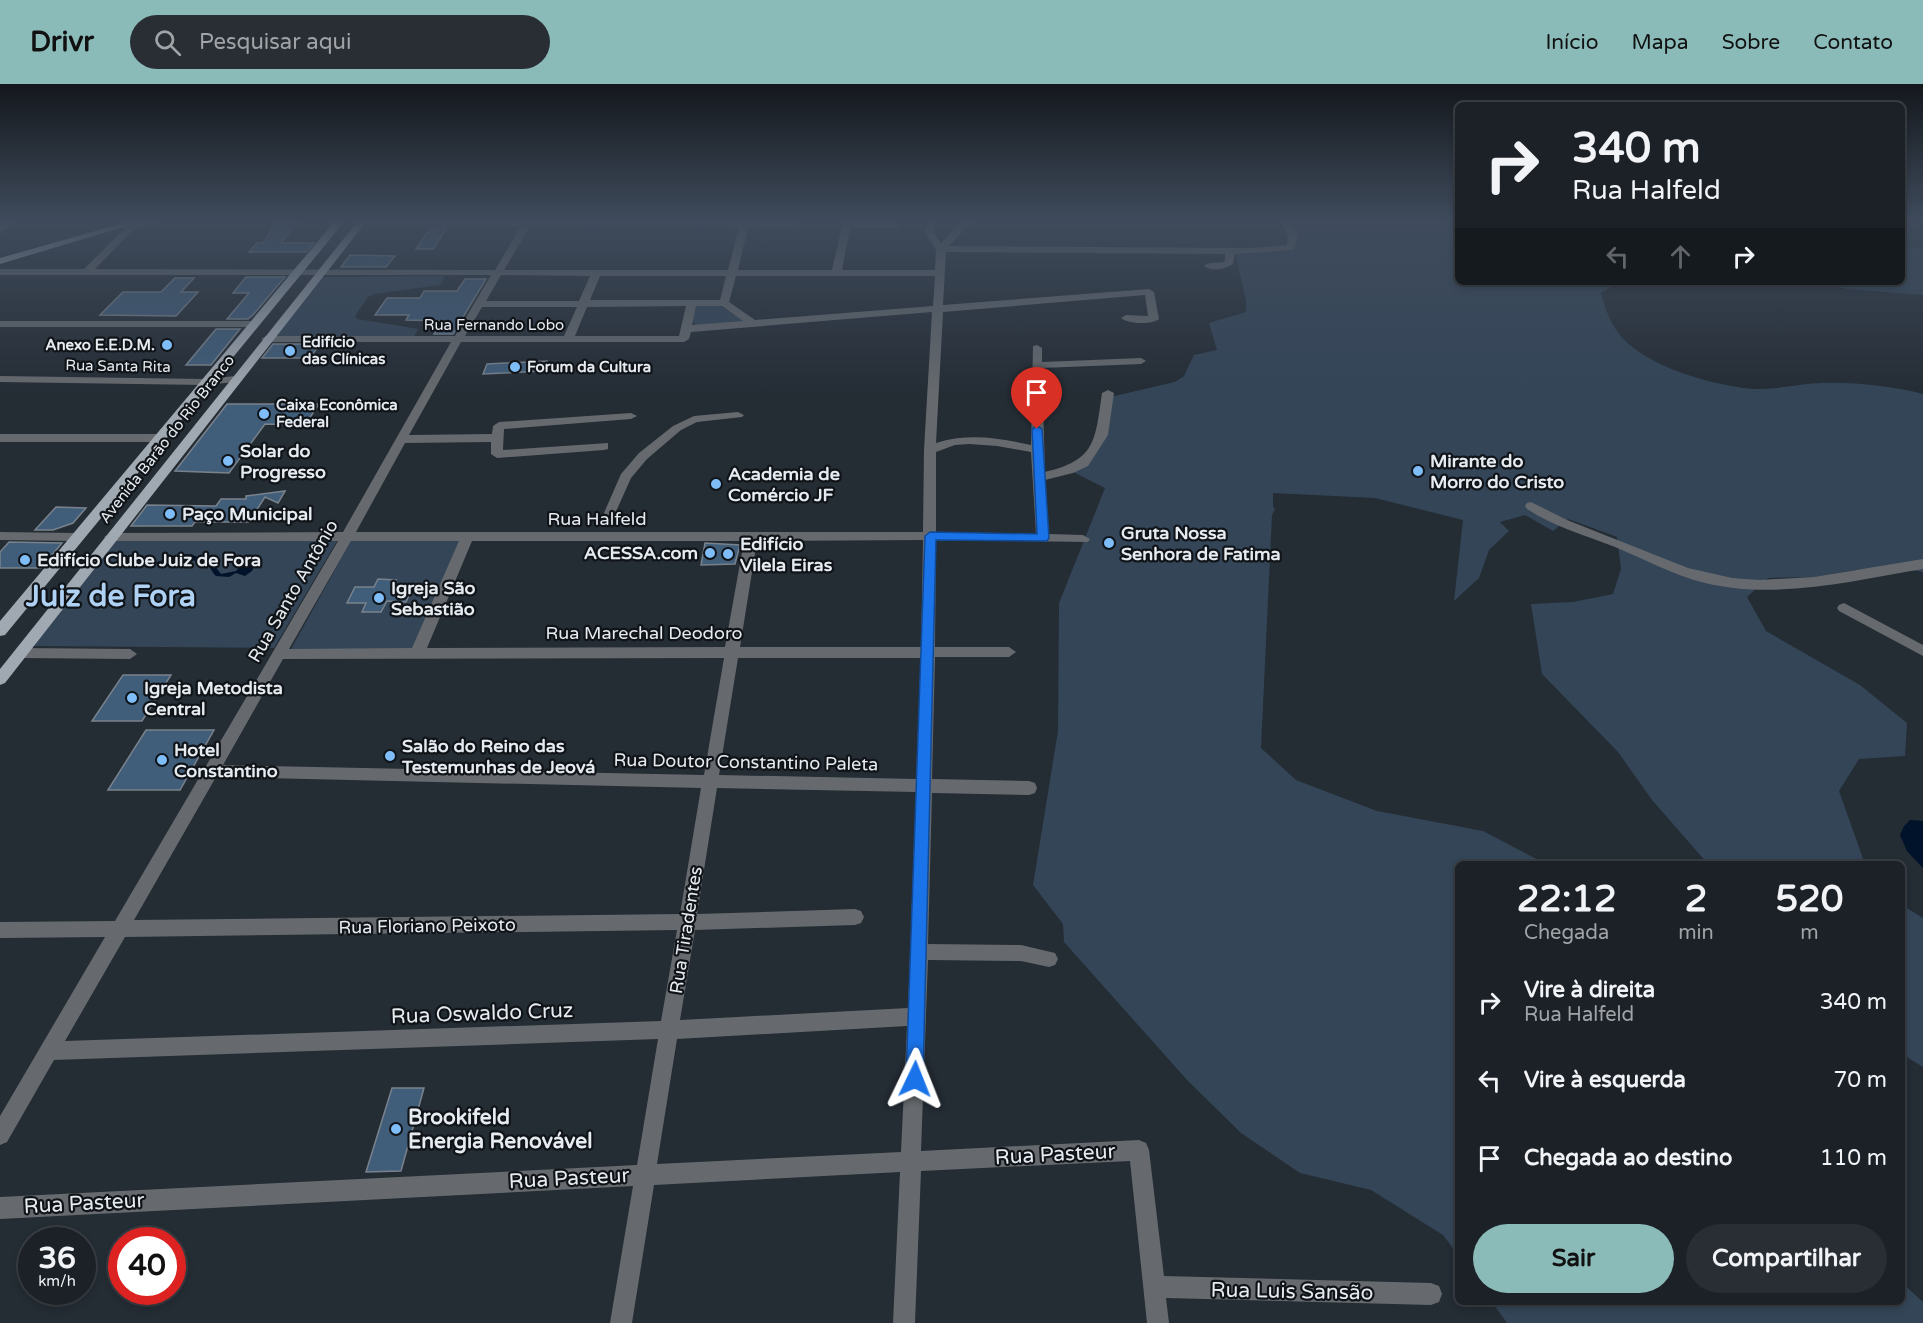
<!DOCTYPE html>
<html lang="pt">
<head>
<meta charset="utf-8">
<style>
	body { margin:0; font-family:"Varela Round",sans-serif; background:#282e33; color:#f1f3f6; height:100vh; display:flex; flex-direction:column; font-size:22px; white-space:nowrap }
	* { box-sizing:border-box; margin:0 }
	p { font-size:20px; color:#a0a3a7 }
	.icon { flex:none; width:33px; height:33px; fill:none; stroke:currentColor; stroke-width:2; stroke-linecap:round; stroke-linejoin:round }
	.map { position:relative; flex:1; overflow:hidden }
	.drawer { position:absolute; left:1455px; top:777px; width:450px; height:444px; display:flex; flex-direction:column; background:#1b2127; border-radius:9px; box-shadow:0 3px 9px #0003,0 0 0 2px #393e44 }
	.drawer>* { flex:none }
	.hud { position:absolute; left:1455px; top:18px; width:450px; height:183px; border-radius:9px; box-shadow:0 3px 9px #0003,0 0 0 2px #393e44; background:#1b2127; color:#f1f3f6; overflow:hidden }
	.speed { position:absolute; left:18px; top:1143px; display:flex; gap:12px; font-size:30px; font-weight:700; text-align:center }
	.speed>* { display:grid; place-content:center; width:78px; height:78px; border-radius:50%; background:#1b2127; box-shadow:0 3px 9px #0003,0 0 0 2px #393e44; line-height:1 }
	.speed small { font-size:15px; font-weight:400 }
	.speed .limit { border:9px solid #d22; background:#fff; color:#111 }
	.pin { position:absolute; display:grid; place-items:center; width:51px; height:51px; color:#fff; margin:-62px -26px; border-radius:50% 50% 50% 0; rotate:-45deg; box-shadow:0 0 6px #0007 }
	.pin .icon { rotate:45deg }
	.me { position:absolute; width:66px; margin:-33px; rotate:2deg; stroke-linejoin:round; filter:drop-shadow(0 0 4px #0008) }
	.turn { display:flex; align-items:center; gap:21px; height:126px; padding:0 18px; font-size:27px }
	.turn .icon { width:78px; height:78px; stroke-width:2.5 }
	.turn b { display:block; font-size:42px; line-height:51px }
	.lanes { display:flex; align-items:center; height:57px; padding:0 18px; background:#0003; justify-content:center; gap:30px; direction:ltr }
	.lanes .off { opacity:.35 }
	.eta { display:flex; justify-content:space-evenly; align-items:center; height:102px; text-align:center }
	.eta b { font-size:36px; font-weight:800; line-height:42px }
	.action { display:flex; gap:12px; margin-top:auto; padding:12px 18px }
	.action a { flex:1; height:69px; border-radius:36px; background:#8bbbb9; color:#111; font-size:24px; font-weight:800; line-height:69px; text-align:center }
	.action a+a { background:#282e33; color:#f1f3f6 }
	ul { padding:0; list-style:none }
	li { display:flex; align-items:center; gap:18px; height:78px; padding:0 18px }
	li div { flex:1 }
	li b { display:block; font-size:22px }
	li em { font-style:normal }
	header { display:flex; align-items:center; gap:36px; box-sizing:border-box; height:84px; padding:0 30px; background:#8bbbb9; color:#111 }
	header strong { font-size:28px }
	nav { display:flex; gap:33px; margin-inline-start:auto; font-size:21px }
	.search { width:420px; height:54px; background:#282e33; display:flex; align-items:center; gap:15px; box-sizing:border-box; padding:0 21px; border-radius:33px; color:#a0a3a7; font-size:22px }
	.map>svg:first-child { display:block }
	.green { fill:#334557 }
	.water { fill:#00132a }
	.building { fill:#405d7a; stroke:#79828c; stroke-width:1.5 }
	.lines { fill:none; stroke-linecap:round; stroke-linejoin:round }
	.minor { fill:#666a6e; fill-rule:evenodd }
	.major { fill:#a0a8b1; fill-rule:evenodd }
	.route { fill:#1a73e8; stroke:#114b97; stroke-width:1.5 }
	.poi-dot { fill:#7fbdf9; stroke:#101418; stroke-width:2 }
	.labels { text-anchor:middle; stroke-width:4.5; stroke-linejoin:round; paint-order:stroke }
	.far-street-label { font-size:15px; fill:#e5ebf1; stroke:#101418 }
	.far-poi-label { font-size:15px; font-weight:bold; fill:#e5ebf1; stroke:#101418; text-anchor:start }
	.poi-label { font-size:18px; font-weight:bold; fill:#e5ebf1; stroke:#101418; text-anchor:start }
	.street-label { font-size:18px; fill:#e5ebf1; stroke:#101418 }
	.near-street-label { font-size:21px; fill:#e5ebf1; stroke:#101418 }
	.near-poi-label { font-size:21px; font-weight:bold; fill:#e5ebf1; stroke:#101418; text-anchor:start }
	.town-label { font-size:30px; font-weight:bold; fill:#afd1f3; stroke:#101418 }
</style>
</head>
<body>
<header>
<strong>Drivr</strong>
<div class="search"><svg class="icon" aria-label="search" viewBox="0 0 24 24"><circle cx="10" cy="10" r="6"/><path d="M15 15l6 6"/></svg>Pesquisar aqui</div>
<nav><a>Início</a><a>Mapa</a><a>Sobre</a><a>Contato</a></nav>
</header>
<div class="map">
<svg width="1923" height="1239" viewBox="0 0 1923 1239">
	<rect width="100%" height="100%" fill="#242c34"/>
	<path class="green" d="M 1288,138 L 1458,138 L 1458,198 L 1629,198 L 1618,199 L 1601,209 C 1605,223 1609,236 1617,247 C 1641,282 1714,302 1754,305 C 1777,306 1800,299 1823,299 C 1856,298 1891,302 1923,310 L 1923,488 L 1894,483 L 1854,486 L 1816,493 L 1768,494 L 1747,513 L 1766,547 L 1860,601 L 1907,639 L 1905,672 L 1859,675 L 1839,707 L 1865,780 L 1708,780 L 1652,716 L 1618,668 L 1542,590 L 1531,520 L 1573,518 L 1613,510 L 1621,485 L 1617,453 L 1568,435 L 1553,447 L 1525,431 L 1500,438 L 1509,447 L 1489,466 L 1479,494 L 1454,517 L 1463,436 L 1375,414 L 1273,409 L 1273,423 L 1275,425 L 1272,431 L 1261,664 L 1296,696 L 1377,727 L 1483,747 L 1546,780 L 1458,780 L 1458,1171 L 1443,1151 L 1371,1106 L 1300,1089 L 1241,1049 L 1187,996 L 1064,858 L 1063,840 L 1033,801 L 1058,647 L 1059,519 L 1105,404 L 1069,386 L 1103,358 L 1110,313 L 1175,298 L 1184,292 L 1194,271 L 1217,266 L 1209,239 L 1246,228 L 1246,217 L 1235,168 L 1291,167 L 1296,153 Z
		M 1902,163 L 1923,165 L 1923,211 L 1846,205 L 1821,198 L 1902,198 Z
		M 445,192 L 440,201 L 374,210 L 368,213 L 355,232 L 357,235 L 418,245 L 414,253 L 275,253 L 323,193 Z
		M 695,221 L 719,221 L 747,239 L 695,241 L 692,237 Z
		M 113,455 L 337,457 L 274,564 L 30,562 Z
		M 352,455 L 464,455 L 414,565 L 291,565 Z
		M 1902,821 L 1923,834 L 1923,983 L 1902,970 Z
		M 1902,1199 L 1923,1218 L 1923,1239 L 1507,1239 L 1492,1218 L 1902,1218 Z"/>
	<path class="water" d="M 191,470 L 215,482 L 221,490 L 236,487 L 245,478 L 255,480 L 252,487 L 245,492 L 236,489 L 229,493 L 216,492 C 212,489 212,485 208,482 C 191,470 164,478 146,482 L 177,471 Z
		M 1910,736 L 1923,737 L 1923,784 L 1907,767 L 1900,751 L 1904,742 Z"/>
	<path class="building" d="M 277,138 L 297,138 L 281,159 L 314,159 L 306,168 L 249,168 L 257,159 L 263,159 Z
		M 430,144 L 447,144 L 433,165 L 416,165 Z
		M 350,171 L 395,172 L 386,183 L 341,183 Z
		M 246,193 L 285,193 L 253,231 L 248,235 L 227,235 L 249,209 L 233,209 Z
		M 175,194 L 194,194 L 181,208 L 198,208 L 176,232 L 100,231 L 123,208 L 161,208 Z
		M 465,195 L 486,195 L 453,250 L 434,250 L 442,237 L 406,236 L 409,231 L 375,231 L 387,214 L 420,214 L 424,207 L 457,207 Z
		M 216,245 L 240,245 L 211,281 L 186,281 Z
		M 273,260 L 320,260 L 310,274 L 262,274 Z
		M 547,277 L 544,287 L 483,290 L 487,280 Z
		M 227,320 L 319,320 L 305,341 L 265,340 L 229,389 L 175,387 Z
		M 285,407 L 278,419 L 265,413 L 249,438 L 195,438 L 192,442 L 131,442 L 147,421 L 216,422 L 221,415 L 246,415 L 246,412 Z
		M 56,423 L 86,424 L 73,439 L 53,446 L 35,446 Z
		M 9,458 L 62,459 L 41,484 L 0,484 L 0,468 Z
		M 705,459 L 740,461 L 735,480 L 701,481 Z
		M 378,495 L 396,496 L 392,504 L 412,505 L 406,518 L 387,517 L 381,528 L 362,528 L 366,519 L 347,519 L 355,503 L 374,503 Z
		M 123,591 L 171,591 L 142,637 L 92,637 Z
		M 146,646 L 214,646 L 180,706 L 108,706 Z
		M 392,1004 L 424,1004 L 401,1087 L 366,1088 Z"/>
	<g class="lines">
		<path class="minor" d="M 5,138 L 15,138 L 0,149 L 0,141 Z
			M 129,138 L 133,140 L 160,138 L 133,146 L 95,185 L 495,186 L 521,142 L 361,141 L 357,138 L 799,139 L 801,141 L 796,144 L 748,143 L 738,186 L 832,186 L 843,138 L 897,139 L 902,142 L 900,144 L 850,144 L 842,186 L 935,186 L 936,165 L 925,149 L 928,138 L 937,138 L 934,149 L 941,159 L 962,138 L 971,138 L 949,162 L 1251,164 L 1287,161 L 1288,152 L 1281,138 L 1290,138 L 1298,152 L 1294,166 L 1235,170 L 1233,180 C 1225,185 1212,188 1204,182 C 1210,176 1219,181 1225,177 L 1225,170 L 946,168 L 943,221 L 1149,205 L 1154,208 L 1159,235 C 1152,241 1128,240 1121,234 L 1126,231 L 1148,232 L 1145,211 L 943,228 L 936,359 C 968,349 999,354 1031,361 L 1033,262 L 1037,261 L 1042,264 L 1042,278 L 1141,274 L 1146,277 L 1141,280 L 1042,284 L 1045,388 C 1096,376 1095,357 1102,309 L 1108,306 L 1114,309 L 1108,351 L 1088,382 L 1073,389 L 1045,396 L 1049,450 L 1083,451 L 1090,455 L 1088,458 L 936,456 L 935,563 L 1009,563 L 1016,568 L 1009,573 L 935,573 L 932,695 L 1029,697 L 1035,699 L 1037,704 L 1035,709 L 1029,711 L 932,709 L 928,860 L 1021,861 L 1055,869 L 1058,875 L 1055,881 L 1049,883 L 1021,877 L 928,876 L 921,1067 L 1139,1056 L 1146,1059 L 1149,1066 L 1164,1192 L 1431,1199 L 1439,1202 L 1442,1210 L 1439,1218 L 1431,1221 L 1166,1214 L 1169,1239 L 1147,1239 L 1130,1077 L 921,1087 L 915,1239 L 893,1239 L 900,1088 L 654,1101 L 632,1239 L 610,1239 L 633,1102 L 0,1135 L 0,1113 L 637,1081 L 658,955 L 54,976 L 7,1058 L 0,1061 L 0,1032 L 105,853 L 0,854 L 0,838 L 115,837 L 338,457 L 111,457 L 104,453 L 111,449 L 343,448 L 451,258 L 266,258 L 261,255 L 266,252 L 455,252 L 491,191 L 0,191 L 0,185 L 84,185 L 125,144 L 121,143 L 121,139 ZM 530,142 L 739,143 L 728,186 L 504,186 ZM 501,191 L 590,192 L 579,217 L 486,217 ZM 600,192 L 726,192 L 720,216 L 590,216 ZM 736,192 L 935,192 L 933,222 L 755,236 L 729,218 ZM 686,222 L 679,252 L 575,252 L 587,223 ZM 696,222 L 722,222 L 743,237 L 692,241 ZM 482,223 L 577,223 L 564,252 L 465,252 ZM 932,228 L 924,366 L 923,448 L 356,448 L 405,359 L 491,358 L 491,370 L 497,374 L 604,366 L 608,365 L 608,359 L 503,366 L 504,345 L 631,335 L 637,332 L 631,329 L 499,338 L 493,342 L 492,350 L 409,351 L 461,258 L 684,258 L 689,255 L 691,248 ZM 969,360 L 997,362 L 1031,368 L 1036,450 L 936,448 L 936,368 L 955,361 ZM 923,456 L 921,563 L 740,563 L 757,457 ZM 351,457 L 459,457 L 412,564 L 289,565 ZM 472,457 L 744,457 L 725,563 L 427,564 ZM 724,574 L 704,691 L 223,681 L 283,575 ZM 738,574 L 921,574 L 916,695 L 719,691 ZM 216,693 L 701,704 L 680,830 L 134,836 ZM 717,704 L 916,708 L 908,924 L 680,936 L 695,846 L 855,841 L 861,839 L 864,833 L 861,827 L 855,825 L 697,830 ZM 677,846 L 661,937 L 65,957 L 125,853 ZM 907,942 L 901,1068 L 657,1080 L 677,955 Z
			M 0,237 L 254,237 L 259,240 L 254,243 L 0,243 Z
			M 0,292 L 205,295 L 235,292 L 241,295 L 235,298 L 205,301 L 0,298 Z
			M 738,328 L 744,331 L 742,333 L 697,338 L 681,346 L 647,375 L 631,394 L 614,432 L 606,432 L 604,429 L 621,390 L 639,369 L 673,342 L 694,332 Z
			M 0,350 L 158,350 L 164,354 L 158,358 L 0,358 Z
			M 1531,418 L 1567,436 L 1688,484 L 1732,494 L 1759,496 L 1814,493 L 1923,475 L 1923,485 C 1852,497 1777,516 1705,499 C 1673,491 1644,475 1615,463 C 1585,451 1554,443 1527,425 L 1525,422 L 1527,419 Z
			M 0,448 L 76,449 L 83,453 L 76,457 L 0,456 Z
			M 1844,519 L 1923,561 L 1923,572 L 1839,527 L 1837,524 L 1839,521 Z
			M 20,564 L 130,565 L 137,570 L 130,575 L 20,574 L 13,569 Z"/>
		<path class="major" d="M 127,138 L 140,138 L 0,180 L 0,174 Z
			M 334,138 L 344,138 L 5,551 L 0,552 L 0,537 Z
			M 357,138 L 366,138 L 5,599 L 0,601 L 0,585 Z"/>
	</g>
	<linearGradient id="sky" x2="0" y2="1"><stop stop-color="#14181d"/><stop offset="0.44" stop-color="#3f4b5c"/><stop offset="1" stop-color="#3f4b5c" stop-opacity="0"/></linearGradient>
	<rect width="1923" height="311" fill="url(#sky)"/>
	<path class="route" d="M 1037,342 L 1042,345 L 1049,454 L 1047,457 L 936,456 L 923,995 L 921,1001 L 915,1004 L 908,1001 L 906,995 L 925,452 L 930,448 L 1037,450 L 1032,345 Z"/>
	<g class="poi-dot">
		<circle cx="167" cy="261" r="6"/>
		<circle cx="290" cy="267" r="6"/>
		<circle cx="515" cy="283" r="6"/>
		<circle cx="264" cy="330" r="6"/>
		<circle cx="228" cy="377" r="6"/>
		<circle cx="1418" cy="387" r="6"/>
		<circle cx="716" cy="400" r="6"/>
		<circle cx="170" cy="430" r="6"/>
		<circle cx="1109" cy="459" r="6"/>
		<circle cx="710" cy="469" r="6"/>
		<circle cx="728" cy="470" r="6"/>
		<circle cx="25" cy="476" r="6"/>
		<circle cx="379" cy="514" r="6"/>
		<circle cx="132" cy="614" r="6"/>
		<circle cx="390" cy="672" r="6"/>
		<circle cx="162" cy="676" r="6"/>
		<circle cx="396" cy="1045" r="6"/>
	</g>
	<g class="labels">
		<g class="far-street-label">
			<text x="494" y="246">Rua Fernando Lobo</text>
			<text transform="translate(118 282) rotate(1)" y="5">Rua Santa Rita</text>
			<text transform="translate(167 355) rotate(-52)" y="5">Avenida Barão do Rio Branco</text>
		</g>
		<g class="far-poi-label">
			<text x="302" y="263">Edifício<tspan x="302" dy="17">das Clínicas</tspan></text>
			<text x="155" y="266" text-anchor="end">Anexo E.E.D.M.</text>
			<text x="527" y="288">Forum da Cultura</text>
			<text x="276" y="326">Caixa Econômica<tspan x="276" dy="17">Federal</tspan></text>
		</g>
		<g class="poi-label">
			<text x="240" y="373">Solar do<tspan x="240" dy="21">Progresso</tspan></text>
			<text x="1430" y="383">Mirante do<tspan x="1430" dy="21">Morro do Cristo</tspan></text>
			<text x="728" y="396">Academia de<tspan x="728" dy="21">Comércio JF</tspan></text>
			<text x="182" y="436">Paço Municipal</text>
			<text x="1121" y="455">Gruta Nossa<tspan x="1121" dy="21">Senhora de Fatima</tspan></text>
			<text x="740" y="466">Edifício<tspan x="740" dy="21">Vilela Eiras</tspan></text>
			<text x="698" y="475" text-anchor="end">ACESSA.com</text>
			<text x="37" y="482">Edifício Clube Juiz de Fora</text>
			<text x="391" y="510">Igreja São<tspan x="391" dy="21">Sebastião</tspan></text>
			<text x="144" y="610">Igreja Metodista<tspan x="144" dy="21">Central</tspan></text>
			<text x="402" y="668">Salão do Reino das<tspan x="402" dy="21">Testemunhas de Jeová</tspan></text>
			<text x="174" y="672">Hotel<tspan x="174" dy="21">Constantino</tspan></text>
		</g>
		<g class="street-label">
			<text x="597" y="441">Rua Halfeld</text>
			<text transform="translate(293 507) rotate(-60)" y="6">Rua Santo Antônio</text>
			<text x="644" y="555">Rua Marechal Deodoro</text>
			<text transform="translate(746 678) rotate(1)" y="6">Rua Doutor Constantino Paleta</text>
			<text transform="translate(427 842) rotate(-1)" y="6">Rua Floriano Peixoto</text>
			<text transform="translate(686 846) rotate(-81)" y="6">Rua Tiradentes</text>
		</g>
		<g class="near-street-label">
			<text transform="translate(482 929) rotate(-2)" y="7">Rua Oswaldo Cruz</text>
			<text transform="translate(1055 1070) rotate(-3)" y="7">Rua Pasteur</text>
			<text transform="translate(569 1094) rotate(-3)" y="7">Rua Pasteur</text>
			<text transform="translate(84 1119) rotate(-3)" y="7">Rua Pasteur</text>
			<text transform="translate(1292 1207) rotate(1)" y="7">Rua Luis Sansão</text>
		</g>
		<g class="near-poi-label">
			<text x="408" y="1040">Brookifeld<tspan x="408" dy="24">Energia Renovável</tspan></text>
		</g>
		<g class="town-label">
			<text x="111" y="522">Juiz de Fora</text>
		</g>
	</g>
</svg>
<div class="speed"><div>36<small>km/h</small></div><div class="limit">40</div></div>
<div class="pin" style="left:1037px;top:345px;background:#d93025"><svg class="icon" aria-label="arrive" viewBox="0 0 24 24"><path d="M6 21V4h12l-3 4 3 4H6"/></svg></div>
<svg class="me" style="left:915px;top:995px" viewBox="-20 -20 40 40"><path d="M0-17L14 15 0 8-14 15z" fill="#1a73e8" stroke="#fff" stroke-width="4"/></svg>
<div class="hud">
<div class="turn"><svg class="icon" aria-label="right" viewBox="0 0 24 24"><path d="M7 20v-9h11M14 6l5 5-5 5"/></svg><div><b>340 m</b>Rua Halfeld</div></div>
<div class="lanes"><svg class="icon off" aria-label="left" viewBox="0 0 24 24"><path d="M17 20v-9H6M10 6l-5 5 5 5"/></svg><svg class="icon off" aria-label="ahead" viewBox="0 0 24 24"><path d="M12 20V5M6 11l6-6 6 6"/></svg><svg class="icon" aria-label="right" viewBox="0 0 24 24"><path d="M7 20v-9h11M14 6l5 5-5 5"/></svg></div>
</div>
<section class="drawer">
<div class="eta">
<div><b>22:12</b><p>Chegada</p></div>
<div><b>2</b><p>min</p></div>
<div><b>520</b><p>m</p></div>
</div>
<ul>
<li><svg class="icon" aria-label="right" viewBox="0 0 24 24"><path d="M7 20v-9h11M14 6l5 5-5 5"/></svg><div><b>Vire à direita</b><p>Rua Halfeld</p></div><em>340 m</em></li>
<li><svg class="icon" aria-label="left" viewBox="0 0 24 24"><path d="M17 20v-9H6M10 6l-5 5 5 5"/></svg><div><b>Vire à esquerda</b></div><em>70 m</em></li>
<li><svg class="icon" aria-label="arrive" viewBox="0 0 24 24"><path d="M6 21V4h12l-3 4 3 4H6"/></svg><div><b>Chegada ao destino</b></div><em>110 m</em></li>
</ul>
<div class="action"><a>Sair</a><a>Compartilhar</a></div>
</section>
</div>
</body>
</html>
